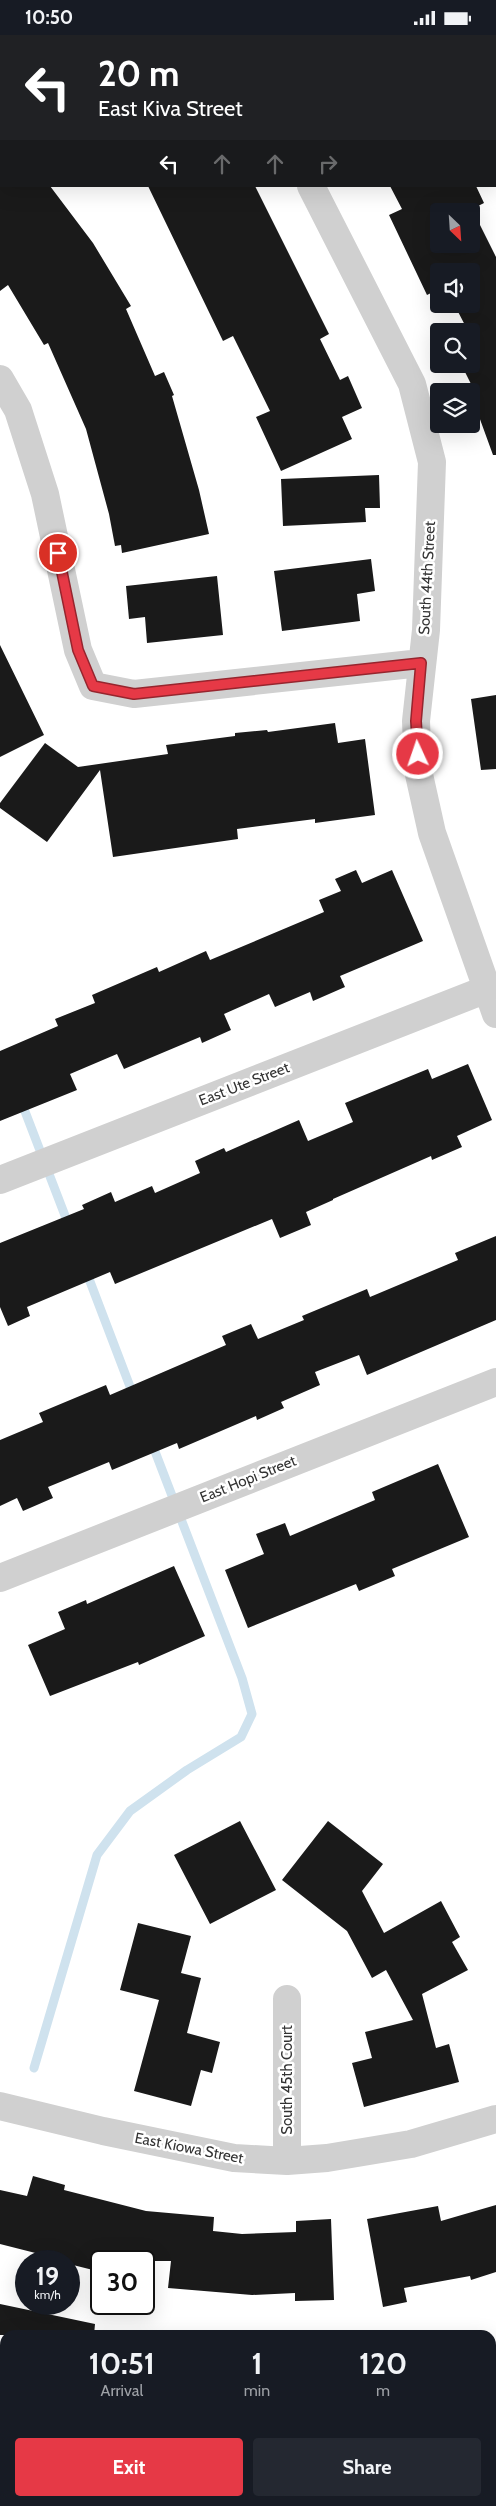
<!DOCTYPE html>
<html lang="en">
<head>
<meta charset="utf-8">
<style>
	body { margin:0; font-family:Cabin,sans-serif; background:#242831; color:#f1f3f6; height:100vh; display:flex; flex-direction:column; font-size:19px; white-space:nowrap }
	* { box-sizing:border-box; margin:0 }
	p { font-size:16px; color:#9ea1a6 }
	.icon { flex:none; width:28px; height:28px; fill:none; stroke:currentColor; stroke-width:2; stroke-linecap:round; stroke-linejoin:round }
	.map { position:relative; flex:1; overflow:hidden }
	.details { position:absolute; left:0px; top:2295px; width:496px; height:176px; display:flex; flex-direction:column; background:#171b24; border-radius:15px 15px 0 0; box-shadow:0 5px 20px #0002 }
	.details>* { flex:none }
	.guide { position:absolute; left:0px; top:0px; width:496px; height:152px; box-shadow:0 5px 20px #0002; background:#202124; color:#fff; overflow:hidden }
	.needle { width:32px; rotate:155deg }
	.buttons { position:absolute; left:430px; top:168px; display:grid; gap:10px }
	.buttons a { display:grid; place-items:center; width:50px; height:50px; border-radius:5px; background:#171b24; box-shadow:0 5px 20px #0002; font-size:25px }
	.speed { position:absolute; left:15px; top:2215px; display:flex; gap:10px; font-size:25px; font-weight:700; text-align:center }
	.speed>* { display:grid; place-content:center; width:65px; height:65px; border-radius:50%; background:#171b24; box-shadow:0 5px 20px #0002; line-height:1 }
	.speed small { font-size:12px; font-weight:400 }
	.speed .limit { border:2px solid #111; border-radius:8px; background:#fff; color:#111 }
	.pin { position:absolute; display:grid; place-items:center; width:42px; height:42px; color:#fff; margin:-21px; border:2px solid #fff; border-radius:50%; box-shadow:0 1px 5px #0007 }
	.me { position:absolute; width:55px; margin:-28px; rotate:357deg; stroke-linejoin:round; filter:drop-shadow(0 0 4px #0008) }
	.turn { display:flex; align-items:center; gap:18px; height:105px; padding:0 15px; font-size:22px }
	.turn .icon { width:65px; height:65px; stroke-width:2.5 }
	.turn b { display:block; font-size:35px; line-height:42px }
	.lanes { display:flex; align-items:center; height:48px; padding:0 15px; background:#0003; justify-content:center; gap:25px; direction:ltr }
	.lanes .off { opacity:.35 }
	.eta { display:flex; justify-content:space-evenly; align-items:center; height:85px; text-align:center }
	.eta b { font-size:30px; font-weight:700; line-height:35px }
	.cta { display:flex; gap:10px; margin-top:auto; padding:10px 15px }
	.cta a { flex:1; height:58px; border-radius:5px; background:#e63946; color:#fff; font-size:20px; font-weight:700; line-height:58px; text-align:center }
	.cta a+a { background:#242831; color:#f1f3f6 }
	.status { display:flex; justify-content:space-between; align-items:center; height:35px; padding:0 25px; background:#171b24; direction:ltr }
	.status svg { height:14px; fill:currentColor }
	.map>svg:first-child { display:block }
	.green { fill:#e6ecdf }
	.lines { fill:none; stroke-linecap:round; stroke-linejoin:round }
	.stream { stroke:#cfe2ee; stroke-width:9 }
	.building { fill:#1a1a1a; fill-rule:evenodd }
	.minor { stroke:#d0d0d0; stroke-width:28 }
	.route-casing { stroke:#96252e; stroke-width:12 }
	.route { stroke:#e63946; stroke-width:9 }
	.labels { text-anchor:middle; stroke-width:5; stroke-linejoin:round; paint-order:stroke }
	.street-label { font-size:15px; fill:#333; stroke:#fff }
</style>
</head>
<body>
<div class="status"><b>10:50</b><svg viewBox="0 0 49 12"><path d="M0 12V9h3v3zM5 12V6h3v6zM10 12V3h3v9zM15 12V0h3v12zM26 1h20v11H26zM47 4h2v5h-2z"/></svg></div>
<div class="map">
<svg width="496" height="2471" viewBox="0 0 496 2471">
	<rect width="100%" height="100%" fill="#fff"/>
	<path class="green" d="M 431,0 L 496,0 L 496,132 L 495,1 Z"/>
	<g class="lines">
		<path class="stream" d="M 21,1066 L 69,1191
			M 86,1236 L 134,1362
			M 34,2033 L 97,1820 L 130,1776 L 187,1735 L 241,1702 L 252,1679 L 242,1643 L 151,1406"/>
	</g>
	<path class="building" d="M 0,151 L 50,151 L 93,208 L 131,271 L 126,274 L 155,341 L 164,337 L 174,360 L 172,361 L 199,455 L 209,499 L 122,518 L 121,510 L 115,511 L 109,479 L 86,394 L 48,308 L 44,310 L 8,250 L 0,256 Z
		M 148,151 L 255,151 L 329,299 L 320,304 L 340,345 L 348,341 L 362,373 L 342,382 L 352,404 L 281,436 L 256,382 L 270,376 L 233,301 L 223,306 Z
		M 390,151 L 476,151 L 484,168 L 472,174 L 496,222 L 496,420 L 493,420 L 469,354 L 473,353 L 461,329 L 471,329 L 471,296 L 462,296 L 467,294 L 454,269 L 471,269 L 471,236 L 439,236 L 439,254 L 427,260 L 389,180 L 402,174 ZM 439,176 L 471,176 L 471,209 L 439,209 Z
		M 379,440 L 380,473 L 365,473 L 366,487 L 283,491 L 281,444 Z
		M 371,524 L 375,556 L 357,559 L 360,586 L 282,596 L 274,536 Z
		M 217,541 L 223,600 L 147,608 L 145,582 L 129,584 L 126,551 Z
		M 0,610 L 44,700 L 0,722 Z
		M 496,660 L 496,734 L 481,735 L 471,664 Z
		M 335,688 L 338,708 L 365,704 L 375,780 L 315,788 L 315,784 L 237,794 L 238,804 L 113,822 L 100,735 L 47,807 L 0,773 L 0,768 L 45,708 L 78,732 L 168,719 L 166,710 L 235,701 L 235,698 L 267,695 L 268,697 Z
		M 356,835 L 362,848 L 392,835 L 423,906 L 340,941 L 345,952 L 313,966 L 310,957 L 275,972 L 269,959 L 224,979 L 231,995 L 202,1008 L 200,1002 L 124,1034 L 117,1019 L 70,1039 L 77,1055 L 0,1086 L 0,1016 L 58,991 L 55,984 L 95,968 L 92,960 L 157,932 L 159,937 L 206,916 L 210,925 L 324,877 L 319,865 L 341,856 L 335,844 Z
		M 468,1029 L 492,1085 L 457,1101 L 462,1112 L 432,1125 L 431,1121 L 333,1164 L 333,1165 L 306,1177 L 311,1190 L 280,1203 L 272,1184 L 115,1249 L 110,1237 L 27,1272 L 30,1281 L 8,1291 L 0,1272 L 0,1208 L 84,1174 L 82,1170 L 111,1157 L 115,1167 L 152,1151 L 155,1158 L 200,1138 L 195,1126 L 224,1113 L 226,1117 L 299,1085 L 308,1106 L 353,1087 L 345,1068 L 428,1034 L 432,1044 Z
		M 496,1201 L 496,1285 L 367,1340 L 359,1320 L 315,1337 L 320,1350 L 281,1367 L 284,1373 L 257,1385 L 256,1381 L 179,1414 L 177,1408 L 112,1435 L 109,1427 L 48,1452 L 53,1463 L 23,1476 L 17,1463 L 0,1471 L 0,1405 L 43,1387 L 39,1378 L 106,1350 L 110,1360 L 226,1310 L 222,1301 L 251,1289 L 258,1304 L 304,1285 L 302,1281 L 367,1254 L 370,1262 L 458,1225 L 455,1218 Z
		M 438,1429 L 469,1502 L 392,1534 L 395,1541 L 359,1556 L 356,1549 L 248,1593 L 225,1535 L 264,1519 L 256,1499 L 285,1488 L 290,1501 L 375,1465 L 372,1457 Z
		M 174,1531 L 205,1601 L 139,1630 L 138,1627 L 50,1661 L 28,1610 L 65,1594 L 58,1577 L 86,1565 L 87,1569 Z
		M 240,1786 L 276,1855 L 210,1889 L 174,1820 Z
		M 328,1786 L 383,1829 L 362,1856 L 384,1898 L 441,1866 L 460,1902 L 452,1907 L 468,1935 L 422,1959 L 436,2013 L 449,2009 L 459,2047 L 364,2072 L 352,2028 L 372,2023 L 365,1997 L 413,1985 L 386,1935 L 372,1943 L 347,1896 L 282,1845 Z
		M 138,1888 L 191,1901 L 181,1938 L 201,1943 L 187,1998 L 220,2007 L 212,2038 L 201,2035 L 191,2071 L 134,2056 L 159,1965 L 120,1955 Z
		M 33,2141 L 65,2150 L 64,2155 L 146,2176 L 214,2182 L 213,2196 L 242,2199 L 296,2197 L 296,2186 L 331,2184 L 334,2265 L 295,2266 L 295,2258 L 252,2260 L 168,2253 L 171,2226 L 101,2226 L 101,2237 L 69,2229 L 67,2226 L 0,2209 L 0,2155 L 27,2161 Z
		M 496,2170 L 496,2237 L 471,2245 L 470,2241 L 404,2253 L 407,2267 L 383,2272 L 367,2184 L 438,2171 L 441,2186 Z
		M 0,2269 L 95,2289 L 94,2300 L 0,2300 Z"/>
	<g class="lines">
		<path class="minor" d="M 210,0 L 211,1
			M 311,151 L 412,349 L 432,427 L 426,595 L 416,686 L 418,735 L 432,798 L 496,979
			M 0,344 L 18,375 L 45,459 L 78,615 L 93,651 L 134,659 L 421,628
			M 0,1145 L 487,954
			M 0,1543 L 496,1347
			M 287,1964 L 287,2126
			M 0,2071 L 103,2096 L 234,2123 L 287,2126 L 327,2123 L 411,2109 L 496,2084"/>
	</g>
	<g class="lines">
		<g class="route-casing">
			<path id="route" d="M 58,518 L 78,615 L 93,651 L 134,659 L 421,628 L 416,686 L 418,719"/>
		</g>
		<use href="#route" class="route"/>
	</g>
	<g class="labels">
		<g class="street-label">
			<text transform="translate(427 543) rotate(-87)" y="5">South 44th Street</text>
			<text transform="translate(244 1049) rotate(-21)" y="5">East Ute Street</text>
			<text transform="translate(248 1444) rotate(-22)" y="5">East Hopi Street</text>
			<text transform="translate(287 2045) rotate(-90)" y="5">South 45th Court</text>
			<text transform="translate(189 2113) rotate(11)" y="5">East Kiowa Street</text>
		</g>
	</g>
</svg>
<div class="buttons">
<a><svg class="needle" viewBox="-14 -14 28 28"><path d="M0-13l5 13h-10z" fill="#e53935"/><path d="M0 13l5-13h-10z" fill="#9ea1a6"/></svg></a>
<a><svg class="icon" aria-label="sound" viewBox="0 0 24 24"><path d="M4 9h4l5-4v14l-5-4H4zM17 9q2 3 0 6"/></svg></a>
<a><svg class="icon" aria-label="search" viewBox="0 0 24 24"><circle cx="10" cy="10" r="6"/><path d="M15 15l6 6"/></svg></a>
<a><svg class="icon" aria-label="layers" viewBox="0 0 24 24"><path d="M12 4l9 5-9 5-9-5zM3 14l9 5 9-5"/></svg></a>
</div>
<div class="speed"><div>19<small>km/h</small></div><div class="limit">30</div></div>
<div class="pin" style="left:58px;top:518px;background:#d93025"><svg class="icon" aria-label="arrive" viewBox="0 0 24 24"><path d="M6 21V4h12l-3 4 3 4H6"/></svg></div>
<svg class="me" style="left:418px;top:719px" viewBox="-20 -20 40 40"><circle r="17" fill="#e63946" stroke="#fff" stroke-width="3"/><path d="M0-11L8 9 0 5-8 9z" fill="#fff"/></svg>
<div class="guide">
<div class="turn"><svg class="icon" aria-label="left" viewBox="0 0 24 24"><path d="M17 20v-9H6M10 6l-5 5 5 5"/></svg><div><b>20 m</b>East Kiva Street</div></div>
<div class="lanes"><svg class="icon" aria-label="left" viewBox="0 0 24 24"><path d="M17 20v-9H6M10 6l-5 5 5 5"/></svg><svg class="icon off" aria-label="ahead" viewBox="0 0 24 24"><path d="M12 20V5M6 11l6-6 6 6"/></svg><svg class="icon off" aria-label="ahead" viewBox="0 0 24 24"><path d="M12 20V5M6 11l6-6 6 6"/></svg><svg class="icon off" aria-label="right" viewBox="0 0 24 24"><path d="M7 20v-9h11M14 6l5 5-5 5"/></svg></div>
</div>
<section class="details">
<div class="eta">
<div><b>10:51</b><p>Arrival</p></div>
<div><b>1</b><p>min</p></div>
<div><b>120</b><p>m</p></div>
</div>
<div class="cta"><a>Exit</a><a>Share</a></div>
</section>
</div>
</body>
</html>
